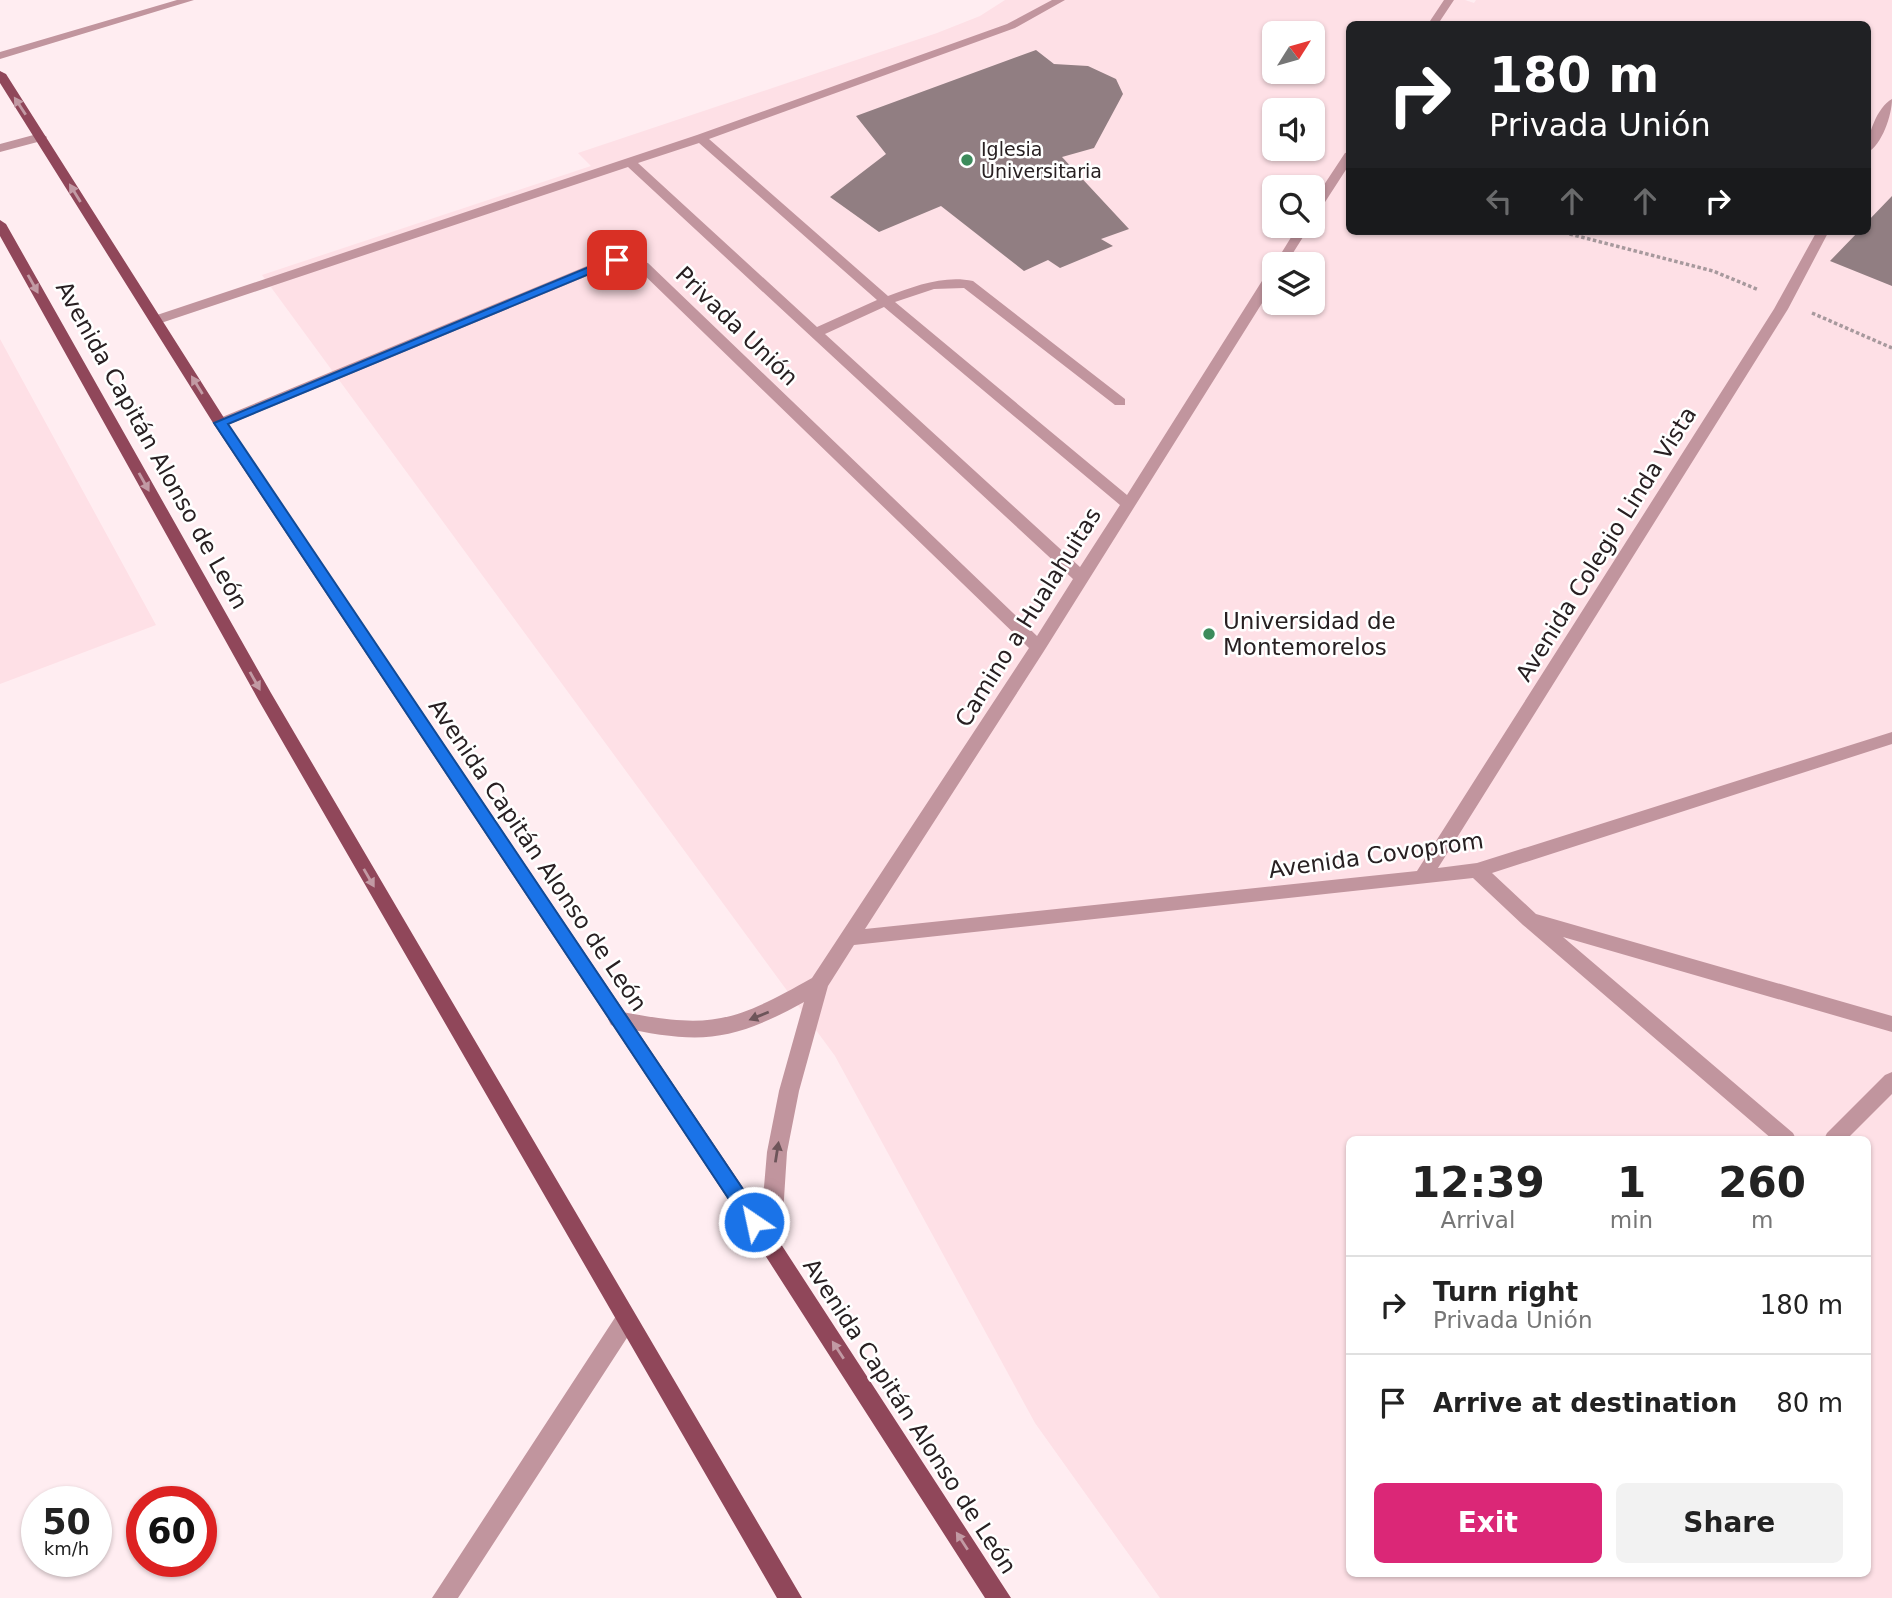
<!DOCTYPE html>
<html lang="en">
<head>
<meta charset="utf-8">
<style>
	body { margin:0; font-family:"DejaVu Sans",sans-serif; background:#f2f2f2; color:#222; height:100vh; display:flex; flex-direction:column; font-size:26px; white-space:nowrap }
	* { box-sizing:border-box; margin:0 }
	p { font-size:23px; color:#767676 }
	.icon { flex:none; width:38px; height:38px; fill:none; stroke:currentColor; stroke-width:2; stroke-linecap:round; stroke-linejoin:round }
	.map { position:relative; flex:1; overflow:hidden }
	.details { position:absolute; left:1346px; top:1136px; width:525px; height:441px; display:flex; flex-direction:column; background:#fff; border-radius:10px; box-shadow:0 2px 5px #0004 }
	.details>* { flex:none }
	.guide { position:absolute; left:1346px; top:21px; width:525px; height:214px; border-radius:10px; box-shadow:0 2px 5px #0004; background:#202124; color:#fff; overflow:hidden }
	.needle { width:46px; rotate:53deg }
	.fabs { position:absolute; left:1262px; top:21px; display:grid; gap:14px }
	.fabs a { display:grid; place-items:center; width:63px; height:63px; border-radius:10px; background:#fff; box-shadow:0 2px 5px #0004; font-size:35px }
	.speed { position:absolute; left:21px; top:1486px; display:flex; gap:14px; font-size:35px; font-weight:700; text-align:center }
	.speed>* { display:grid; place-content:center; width:91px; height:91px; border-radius:50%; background:#fff; box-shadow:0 2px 5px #0004; line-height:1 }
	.speed small { font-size:18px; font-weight:400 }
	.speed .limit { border:10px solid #d22; background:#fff; color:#111 }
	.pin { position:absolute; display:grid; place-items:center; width:60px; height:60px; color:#fff; margin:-30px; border-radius:14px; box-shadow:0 4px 10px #0006 }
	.me { position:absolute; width:77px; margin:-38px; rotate:326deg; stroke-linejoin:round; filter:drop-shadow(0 0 5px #0008) }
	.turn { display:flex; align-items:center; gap:24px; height:147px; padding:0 28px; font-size:32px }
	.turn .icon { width:91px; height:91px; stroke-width:2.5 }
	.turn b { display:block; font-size:49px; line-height:60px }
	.lanes { display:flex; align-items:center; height:66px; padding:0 28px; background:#0003; justify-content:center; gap:35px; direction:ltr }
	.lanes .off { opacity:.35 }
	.eta { display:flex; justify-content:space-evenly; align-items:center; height:119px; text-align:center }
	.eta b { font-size:42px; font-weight:700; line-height:49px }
	.primary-button { display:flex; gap:14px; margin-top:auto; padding:14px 28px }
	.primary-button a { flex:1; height:80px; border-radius:10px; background:#db2777; color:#fff; font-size:28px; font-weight:700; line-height:80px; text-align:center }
	.primary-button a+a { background:#f2f2f2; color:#222 }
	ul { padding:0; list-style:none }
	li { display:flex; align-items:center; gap:21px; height:98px; padding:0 28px; border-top:2px solid #e0e0e0 }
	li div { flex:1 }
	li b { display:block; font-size:26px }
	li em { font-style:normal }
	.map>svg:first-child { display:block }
	.built { fill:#fee0e6; fill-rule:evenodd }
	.building { fill:#917e82 }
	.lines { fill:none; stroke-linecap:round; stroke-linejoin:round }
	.path { stroke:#a7999d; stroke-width:3.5; stroke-dasharray:3.5 2.5; stroke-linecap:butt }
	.minor { fill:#c1959e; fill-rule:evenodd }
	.major { fill:#90475a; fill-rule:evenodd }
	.oneway { fill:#c29aa4 }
	.oneway2 { fill:#6d555a }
	.route { fill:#1a73e8; stroke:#114b97; stroke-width:2 }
	.poi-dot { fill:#3c8b5b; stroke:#fff; stroke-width:2.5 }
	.labels { text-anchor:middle; stroke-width:5; stroke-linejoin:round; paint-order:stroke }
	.far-poi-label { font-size:19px; fill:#282022; stroke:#fff; text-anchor:start }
	.street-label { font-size:23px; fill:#282022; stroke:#fff }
	.poi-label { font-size:23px; fill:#282022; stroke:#fff; text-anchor:start }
</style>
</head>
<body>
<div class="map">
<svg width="1892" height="1598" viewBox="0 0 1892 1598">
	<rect width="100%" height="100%" fill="#ffedf1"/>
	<path class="built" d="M 1005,0 L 1465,0 L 1474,3 L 1476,0 L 1892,0 L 1892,1598 L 1160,1598 L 1035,1423 L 835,1056 L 262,275 L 591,166 L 578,153 L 937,33 L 980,16 ZM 1349,24 L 1867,24 L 1867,231 L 1349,231 ZM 1274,33 L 1312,33 L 1312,72 L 1274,72 ZM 1274,110 L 1312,110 L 1312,149 L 1274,149 ZM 1274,187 L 1312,187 L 1312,226 L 1274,226 ZM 1274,264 L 1312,264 L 1312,303 L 1274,303 ZM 1349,1139 L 1867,1139 L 1867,1573 L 1349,1573 Z
		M 0,339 L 156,625 L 0,684 Z"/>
	<path class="building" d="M 1036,50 L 1054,64 L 1088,66 L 1116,79 L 1123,94 L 1094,148 L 1062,157 L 1129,229 L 1101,239 L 1113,246 L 1060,268 L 1048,260 L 1024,271 L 941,206 L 879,232 L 830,197 L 886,154 L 856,116 Z
		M 1892,196 L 1892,286 L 1830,261 L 1859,231 L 1867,231 L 1867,222 Z"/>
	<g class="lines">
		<path class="path" d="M 1558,231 L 1713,271 L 1759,290
			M 1812,313 L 1892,348"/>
		<path class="minor" d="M 177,0 L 194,0 L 0,59 L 0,52 Z
			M 1052,0 L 1065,0 L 1015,28 L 709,139 L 888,296 C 915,286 944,275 973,281 L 1125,399 L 1125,405 L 1115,405 L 964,288 L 934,289 L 895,302 L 1127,495 L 1267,273 L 1274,269 L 1274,284 L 1044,651 L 865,929 L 1417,871 L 1774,309 L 1817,231 L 1829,231 L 1788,309 L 1438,868 L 1477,863 L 1892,732 L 1892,744 L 1492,873 L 1536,914 L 1892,1016 L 1892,1032 L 1563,937 L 1793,1133 L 1796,1139 L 1772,1139 L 1523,925 L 1473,878 L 854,945 L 828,986 L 799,1091 L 787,1152 L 781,1245 L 777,1252 L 770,1255 L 763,1252 L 759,1245 L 767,1152 L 779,1091 L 804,1002 C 730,1043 700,1044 618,1027 L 611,1025 L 608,1019 L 611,1013 L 618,1011 C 709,1029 731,1024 812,978 L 1029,648 L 638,269 L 624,265 L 609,267 L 225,426 L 215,426 L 213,423 L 215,420 L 599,261 L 624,257 L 648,263 L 1037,636 L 1073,579 L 628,167 L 161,323 L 151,323 L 149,320 L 151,317 L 697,135 L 1007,24 ZM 699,143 L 877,300 L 817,327 L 638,163 ZM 884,307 L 1120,505 L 1080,567 L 825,334 Z
			M 1444,0 L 1454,0 L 1438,24 L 1428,24 Z
			M 1892,99 C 1892,115 1882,145 1867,153 C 1867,136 1877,107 1892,99 Z
			M 41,133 L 47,137 L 45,140 L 0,152 L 0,144 Z
			M 1349,152 L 1349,165 L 1316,216 L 1312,217 L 1312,203 L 1345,153 Z
			M 1298,226 L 1310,226 L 1286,264 L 1274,265 Z
			M 1892,1072 L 1892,1094 L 1847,1139 L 1824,1139 L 1827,1133 L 1885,1075 Z
			M 626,1309 L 634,1313 L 637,1320 L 634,1327 L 458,1598 L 432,1598 L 618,1313 Z"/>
		<path class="major" d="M 0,71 L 6,74 L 226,421 L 777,1238 L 1011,1598 L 985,1598 L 763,1252 L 215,426 L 0,83 Z
			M 0,220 L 6,224 L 271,693 L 802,1598 L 777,1598 L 259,701 L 0,236 Z"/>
	</g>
	<defs><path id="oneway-solid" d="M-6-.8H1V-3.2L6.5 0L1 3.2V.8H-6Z" transform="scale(1.75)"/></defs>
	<g class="oneway">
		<use href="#oneway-solid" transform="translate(20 106) rotate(-123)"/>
		<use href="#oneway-solid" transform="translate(75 193) rotate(-122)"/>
		<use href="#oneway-solid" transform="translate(33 284) rotate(61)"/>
		<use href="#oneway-solid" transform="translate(197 385) rotate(-122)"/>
		<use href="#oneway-solid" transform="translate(144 482) rotate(61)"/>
		<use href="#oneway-solid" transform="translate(255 681) rotate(61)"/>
		<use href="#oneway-solid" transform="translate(369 878) rotate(60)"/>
		<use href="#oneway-solid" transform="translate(838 1350) rotate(-123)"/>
		<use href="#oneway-solid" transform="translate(962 1541) rotate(-123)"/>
	</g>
	<g class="oneway2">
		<use href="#oneway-solid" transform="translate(759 1016) rotate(158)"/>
		<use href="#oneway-solid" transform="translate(777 1152) rotate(-81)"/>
	</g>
	<path class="route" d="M 613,257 L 623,260 L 228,424 L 761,1216 L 764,1222 L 761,1228 L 754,1231 L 748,1228 L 214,423 Z"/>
	<g class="poi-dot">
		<circle cx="967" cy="160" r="7"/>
		<circle cx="1209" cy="634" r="7"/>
	</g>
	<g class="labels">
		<g class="far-poi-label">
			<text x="981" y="156">Iglesia<tspan x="981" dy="22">Universitaria</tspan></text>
		</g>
		<g class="street-label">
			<text transform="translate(737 326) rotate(44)" y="8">Privada Unión</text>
			<text transform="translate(152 445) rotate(61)" y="8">Avenida Capitán Alonso de León</text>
			<text transform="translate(1606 544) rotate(-58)" y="8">Avenida Colegio Linda Vista</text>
			<text transform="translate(1028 617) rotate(-58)" y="8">Camino a Hualahuitas</text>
			<text transform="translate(538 855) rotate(56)" y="8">Avenida Capitán Alonso de León</text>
			<text transform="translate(1376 855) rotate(-8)" y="8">Avenida Covoprom</text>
			<text transform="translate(910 1416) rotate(57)" y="8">Avenida Capitán Alonso de León</text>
		</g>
		<g class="poi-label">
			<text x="1223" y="629">Universidad de<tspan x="1223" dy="26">Montemorelos</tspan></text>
		</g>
	</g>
</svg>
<div class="fabs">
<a><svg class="needle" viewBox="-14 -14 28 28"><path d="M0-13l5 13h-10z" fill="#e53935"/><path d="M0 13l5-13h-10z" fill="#767676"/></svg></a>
<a><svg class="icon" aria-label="sound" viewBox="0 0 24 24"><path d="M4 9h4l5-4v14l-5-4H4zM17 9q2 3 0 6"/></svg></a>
<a><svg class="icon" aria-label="search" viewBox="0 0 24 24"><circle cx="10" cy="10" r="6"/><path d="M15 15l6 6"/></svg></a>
<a><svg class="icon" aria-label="layers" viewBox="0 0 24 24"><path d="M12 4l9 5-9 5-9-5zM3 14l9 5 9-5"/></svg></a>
</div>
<div class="speed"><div>50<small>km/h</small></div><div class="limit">60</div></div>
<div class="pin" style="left:617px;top:260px;background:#d93025"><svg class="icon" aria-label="arrive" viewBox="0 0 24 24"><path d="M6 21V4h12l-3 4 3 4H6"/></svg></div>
<svg class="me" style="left:754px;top:1222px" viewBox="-20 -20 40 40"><circle r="17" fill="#1a73e8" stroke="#fff" stroke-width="3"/><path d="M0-11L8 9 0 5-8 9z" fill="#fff"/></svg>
<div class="guide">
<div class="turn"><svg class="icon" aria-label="right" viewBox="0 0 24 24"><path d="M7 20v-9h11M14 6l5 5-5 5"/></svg><div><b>180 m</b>Privada Unión</div></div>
<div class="lanes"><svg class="icon off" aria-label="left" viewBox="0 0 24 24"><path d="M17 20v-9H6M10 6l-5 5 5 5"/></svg><svg class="icon off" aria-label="ahead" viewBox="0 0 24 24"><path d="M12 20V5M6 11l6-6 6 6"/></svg><svg class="icon off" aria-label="ahead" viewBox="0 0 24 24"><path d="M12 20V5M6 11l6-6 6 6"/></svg><svg class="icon" aria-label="right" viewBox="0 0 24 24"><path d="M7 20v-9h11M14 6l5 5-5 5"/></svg></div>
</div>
<section class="details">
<div class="eta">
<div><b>12:39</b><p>Arrival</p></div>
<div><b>1</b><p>min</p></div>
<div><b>260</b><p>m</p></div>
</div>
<ul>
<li><svg class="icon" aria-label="right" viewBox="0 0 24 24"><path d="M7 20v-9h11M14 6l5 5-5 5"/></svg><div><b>Turn right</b><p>Privada Unión</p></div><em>180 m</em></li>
<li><svg class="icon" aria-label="arrive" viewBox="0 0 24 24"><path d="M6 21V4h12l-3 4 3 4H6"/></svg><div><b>Arrive at destination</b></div><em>80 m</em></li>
</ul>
<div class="primary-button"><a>Exit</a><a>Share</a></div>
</section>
</div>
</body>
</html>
